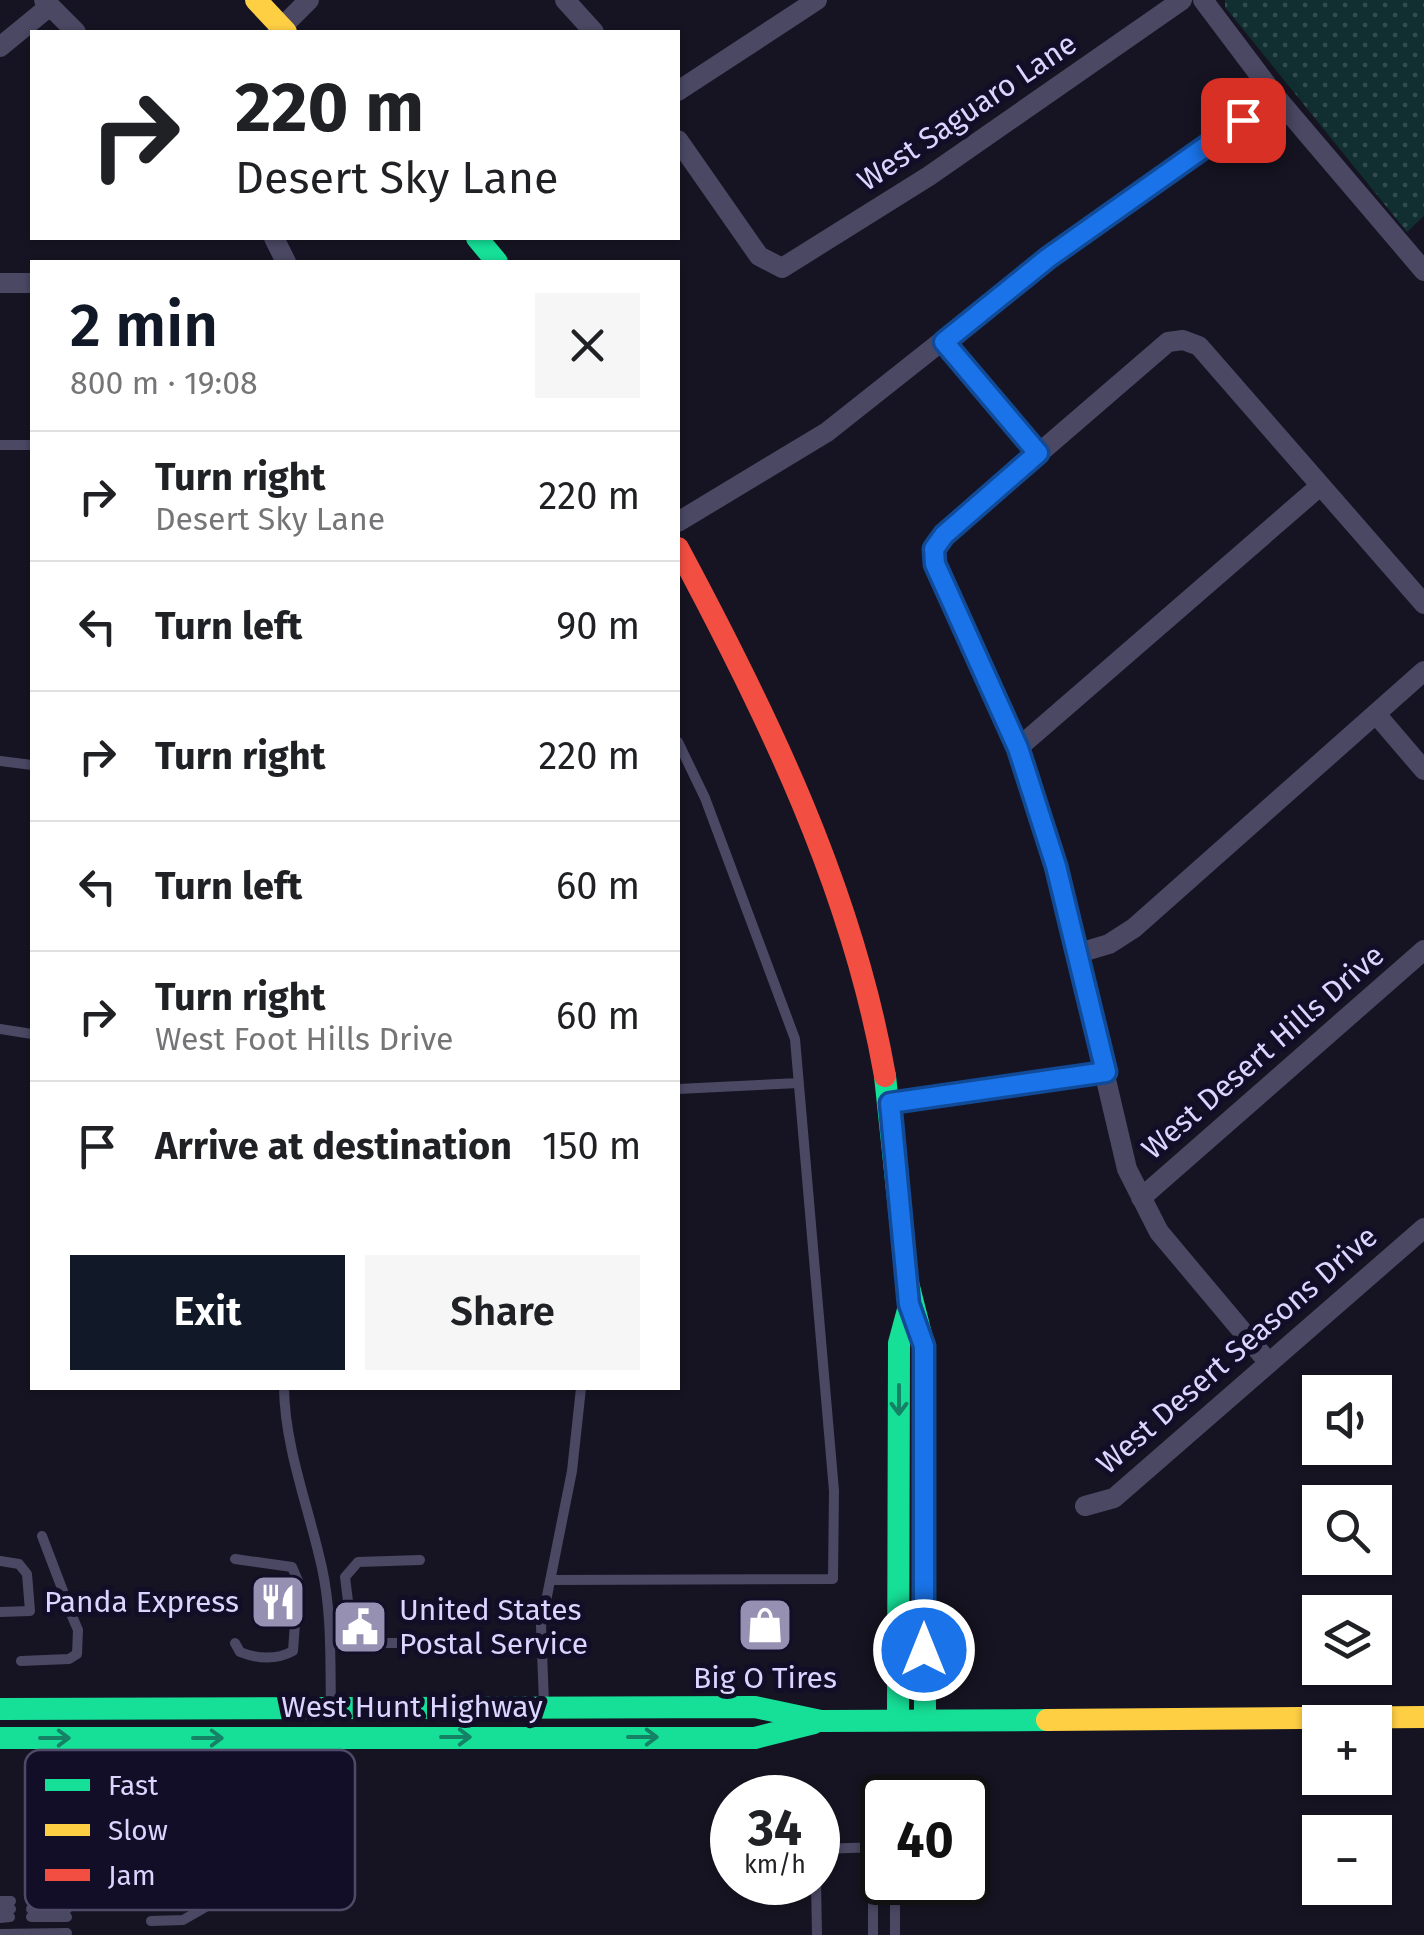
<!DOCTYPE html>
<html lang="en">
<head>
<meta charset="utf-8">
<style>
	body { margin:0; font-family:"Fira Sans",sans-serif; background:#f6f6f6; color:#202124; height:100vh; display:flex; flex-direction:column; font-size:38px; white-space:nowrap }
	* { box-sizing:border-box; margin:0 }
	p { font-size:32px; color:#757577 }
	.icon { flex:none; width:55px; height:55px; fill:none; stroke:currentColor; stroke-width:2; stroke-linecap:round; stroke-linejoin:round }
	.map { position:relative; flex:1; overflow:hidden }
	.sheet { position:absolute; left:30px; top:260px; width:650px; height:1130px; display:flex; flex-direction:column; background:#fff; border-radius:0px; box-shadow:0 2px 8px #0004 }
	.sheet>* { flex:none }
	.banner { position:absolute; left:30px; top:30px; width:650px; height:210px; border-radius:0px; box-shadow:0 2px 8px #0004; background:#fff; color:#202124; overflow:hidden }
	.buttons { position:absolute; left:1302px; top:1375px; display:grid; gap:20px }
	.buttons a { display:grid; place-items:center; width:90px; height:90px; border-radius:0px; background:#fff; box-shadow:0 2px 8px #0004; font-size:50px }
	.speed { position:absolute; left:710px; top:1775px; display:flex; gap:20px; font-size:50px; font-weight:700; text-align:center }
	.speed>* { display:grid; place-content:center; width:130px; height:130px; border-radius:50%; background:#fff; box-shadow:0 2px 8px #0004; line-height:1 }
	.speed small { font-size:25px; font-weight:400 }
	.speed .limit { border:5px solid #111; border-radius:15px; background:#fff; color:#111 }
	.pin { position:absolute; display:grid; place-items:center; width:85px; height:85px; color:#fff; margin:-42px; border-radius:20px; box-shadow:0 5px 15px #0006 }
	.me { position:absolute; width:110px; margin:-55px; rotate:0deg; stroke-linejoin:round; filter:drop-shadow(0 0 8px #0008) }
	.turn { display:flex; align-items:center; gap:35px; height:210px; padding:0 40px; font-size:45px }
	.turn .icon { width:130px; height:130px; stroke-width:2.5 }
	.turn b { display:block; font-size:70px; line-height:85px }
	.round { display:grid; place-items:center; flex:none; width:105px; height:105px; border-radius:0px; background:#f6f6f6 }
	.summary { display:flex; align-items:center; justify-content:space-between; height:170px; padding:0 40px }
	h1 { font-size:60px; font-weight:600; line-height:75px; color:#111827 }
	.button { display:flex; gap:20px; margin-top:auto; padding:20px 40px }
	.button a { flex:1; height:115px; border-radius:0px; background:#111827; color:#fff; font-size:40px; font-weight:600; line-height:115px; text-align:center }
	.button a+a { background:#f6f6f6; color:#202124 }
	ul { padding:0; list-style:none }
	li { display:flex; align-items:center; gap:30px; height:130px; padding:0 40px; border-top:2px solid #e0e0e0 }
	li div { flex:1 }
	li b { display:block; font-size:38px }
	li em { font-style:normal }
	.map>svg:first-child { display:block }
	.park { fill:url(#park-dots) }
	.lines { fill:none; stroke-linecap:round; stroke-linejoin:round }
	.lane { stroke:#4a4863; stroke-width:10 }
	.street { stroke:#4a4863; stroke-width:20 }
	.fast { stroke:#16e098; stroke-width:22 }
	.slow { stroke:#ffcf43; stroke-width:22 }
	.jam { stroke:#f24e42; stroke-width:22 }
	.oneway { stroke:#158266 }
	.route-casing { stroke:#114b97; stroke-width:25 }
	.route { stroke:#1a73e8; stroke-width:18 }
	.labels { text-anchor:middle; stroke-width:10; stroke-linejoin:round; paint-order:stroke }
	.street-label { font-size:30px; fill:#dbd5ff; stroke:#130e28 }
	.poi-label { font-size:30px; fill:#dbd5ff; stroke:#130e28; text-anchor:end }
	.key { fill:#130e28; stroke:#4f4a68; stroke-width:2.5 }
	.key-label { font-size:28px; fill:#dbd5ff }
</style>
</head>
<body>
<div class="map">
<svg width="1424" height="1935" viewBox="0 0 1424 1935">
	<defs>
		<pattern id="park-dots" width="8" height="8" patternUnits="userSpaceOnUse" patternTransform="scale(2.5)"><rect width="8" height="8" fill="#112f31"/><path d="M2 2h.1M6 6h.1" fill="none" stroke="#334c50" stroke-width="1.8" stroke-linecap="round"/></pattern>
	</defs>
	<rect width="100%" height="100%" fill="#161422"/>
	<path class="park" d="M 1225,0 L 1424,0 L 1424,216 L 1407,232 L 1225,7 Z"/>
	<g class="lines">
		<path class="lane" d="M 0,445 L 32,445
			M 0,761 L 32,765
			M 0,1029 L 32,1034
			M 678,1089 L 799,1083
			M 284,1388 C 285,1449 309,1508 322,1568 C 332,1614 330,1660 331,1707
			M 42,1536 L 66,1599
			M 235,1559 L 292,1567 L 298,1581 L 293,1651 C 277,1660 257,1659 240,1652 L 235,1643
			M 420,1560 L 358,1562 L 345,1577 L 352,1633 L 360,1643 L 421,1643
			M 0,1561 L 19,1564 L 27,1574 L 30,1611 L 0,1612
			M 551,1580 L 833,1579 L 834,1491 L 795,1039 L 705,798 L 678,742
			M 21,1661 L 69,1659 L 77,1654 L 78,1630 L 69,1609
			M 544,1703 L 541,1626 L 572,1471 L 581,1388
			M 873,1848 L 873,1935
			M 818,1849 L 882,1847
			M 816,1882 L 817,1935
			M 895,1882 L 895,1935
			M 0,1901 L 11,1901
			M 32,1901 L 67,1902
			M 0,1909 L 11,1909
			M 31,1909 L 67,1909
			M 31,1917 L 67,1917
			M 0,1918 L 10,1917
			M 151,1921 L 183,1920 L 211,1904 L 212,1820
			M 0,1934 L 67,1933"/>
		<path class="street" d="M 44,0 L 76,32
			M 565,0 L 594,32
			M 1203,0 L 1276,97 L 1424,271
			M 277,32 L 309,0
			M 0,47 L 50,6
			M 678,91 L 817,0
			M 678,140 L 759,256 L 782,268 L 929,176 L 1182,0
			M 274,238 L 286,262
			M 0,283 L 32,283
			M 944,342 L 1038,453
			M 678,522 L 827,432 L 1048,257 L 1276,97
			M 1376,714 L 1424,770
			M 1018,748 L 1320,486
			M 1079,953 L 1109,944 L 1134,928 L 1424,671
			M 891,1103 L 1106,1071
			M 1141,1198 L 1424,950
			M 1269,1363 L 1159,1232 L 1127,1169 L 1056,867 L 1018,748 L 935,564 L 934,549 L 944,535 L 1168,342 L 1183,340 L 1199,346 L 1424,604
			M 1085,1506 L 1114,1498 L 1424,1228"/>
		<path class="fast" d="M 477,238 L 497,262
			M 885,1076 L 906,1275 L 924,1346 L 925,1718
			M 0,1709 L 755,1707 L 821,1721 L 1047,1720
			M 898,1719 L 899,1343 L 909,1306
			M 0,1738 L 755,1738 L 814,1723"/>
		<path class="slow" d="M 256,0 L 286,32
			M 1047,1720 L 1424,1717"/>
		<path class="jam" d="M 678,548 C 767,714 852,888 885,1076"/>
	</g>
	<defs><path id="oneway-shaft" d="M-6 0H5M1.5-3L5.5 0L1.5 3" fill="none" stroke-width="1.6" stroke-linecap="round" stroke-linejoin="round" transform="scale(2.5)"/></defs>
	<g class="oneway">
		<use href="#oneway-shaft" transform="translate(899 1400) rotate(90)"/>
		<use href="#oneway-shaft" transform="translate(456 1737)"/>
		<use href="#oneway-shaft" transform="translate(643 1737)"/>
		<use href="#oneway-shaft" transform="translate(55 1738)"/>
		<use href="#oneway-shaft" transform="translate(208 1738)"/>
	</g>
	<g class="lines">
		<g class="route-casing">
			<path id="route" d="M 924,1650 L 924,1346 L 909,1304 L 890,1103 L 1106,1072 L 1056,866 L 1018,748 L 935,564 L 934,549 L 944,535 L 1038,453 L 944,342 L 1048,258 L 1243,120"/>
		</g>
		<use href="#route" class="route"/>
	</g>
	<defs>
		<g id="restaurant-square" transform="scale(2.875)"><rect x="-9" y="-9" width="18" height="18" rx="4" fill="#9691b2" stroke="#130e28"/><path d="M-5-6h1v4h1v-4h1v4h1v-4h1v5L-1.5 .5V6h-2V.5L-5-1ZM5-6V6H3V1.5H1.5Q1.5-4 5-6Z" fill="#fff"/></g>
		<g id="shop-square" transform="scale(2.875)"><rect x="-9" y="-9" width="18" height="18" rx="4" fill="#9691b2" stroke="#130e28"/><path d="M-5-2.5h2.3a2.7 3.5 0 0 1 5.4 0H5L5.5 6h-11ZM-1.5-2.5h3a1.5 2.3 0 0 0-3 0Z" fill="#fff"/></g>
		<g id="civic-square" transform="scale(2.875)"><rect x="-9" y="-9" width="18" height="18" rx="4" fill="#9691b2" stroke="#130e28"/><path d="M-.6-6.5H3V-4.5H.6V-3L4-1V1h2V6H-6V1h2V-1L-.6-3ZM-1.2 2.5V6h2.4V2.5Z" fill="#fff"/></g>
	</defs>
	<g fill-rule="evenodd">
		<use href="#restaurant-square" x="278" y="1602"/>
		<use href="#shop-square" x="765" y="1625"/>
		<use href="#civic-square" x="360" y="1627"/>
	</g>
	<g class="labels">
		<g class="street-label">
			<text transform="translate(967 112) rotate(-34)" y="10">West Saguaro Lane</text>
			<text transform="translate(1263 1052) rotate(-41)" y="10">West Desert Hills Drive</text>
			<text transform="translate(1237 1350) rotate(-41)" y="10">West Desert Seasons Drive</text>
			<text x="412" y="1717">West Hunt Highway</text>
		</g>
		<g class="poi-label">
			<text x="239" y="1612">Panda Express</text>
			<text x="399" y="1620" text-anchor="start">United States<tspan x="399" dy="34">Postal Service</tspan></text>
			<text x="765" y="1688" text-anchor="middle">Big O Tires</text>
		</g>
	</g>
	<rect x="25" y="1750" width="330" height="160" rx="15" class="key"/>
	<rect x="45" y="1779" width="45" height="12" fill="#16e098"/>
	<rect x="45" y="1824" width="45" height="12" fill="#ffcf43"/>
	<rect x="45" y="1869" width="45" height="12" fill="#f24e42"/>
	<g class="key-label">
		<text x="108" y="1795">Fast</text>
		<text x="108" y="1840">Slow</text>
		<text x="108" y="1885">Jam</text>
	</g>
</svg>
<div class="buttons">
<a><svg class="icon" aria-label="sound" viewBox="0 0 24 24"><path d="M4 9h4l5-4v14l-5-4H4zM17 9q2 3 0 6"/></svg></a>
<a><svg class="icon" aria-label="search" viewBox="0 0 24 24"><circle cx="10" cy="10" r="6"/><path d="M15 15l6 6"/></svg></a>
<a><svg class="icon" aria-label="layers" viewBox="0 0 24 24"><path d="M12 4l9 5-9 5-9-5zM3 14l9 5 9-5"/></svg></a>
<a>+</a>
<a>−</a>
</div>
<div class="speed"><div>34<small>km/h</small></div><div class="limit">40</div></div>
<div class="pin" style="left:1243px;top:120px;background:#d93025"><svg class="icon" aria-label="arrive" viewBox="0 0 24 24"><path d="M6 21V4h12l-3 4 3 4H6"/></svg></div>
<svg class="me" style="left:924px;top:1650px" viewBox="-20 -20 40 40"><circle r="17" fill="#1a73e8" stroke="#fff" stroke-width="3"/><path d="M0-11L8 9 0 5-8 9z" fill="#fff"/></svg>
<div class="banner">
<div class="turn"><svg class="icon" aria-label="right" viewBox="0 0 24 24"><path d="M7 20v-9h11M14 6l5 5-5 5"/></svg><div><b>220 m</b>Desert Sky Lane</div></div>
</div>
<section class="sheet">
<div class="summary"><div><h1>2 min</h1><p>800 m · 19:08</p></div><a class="round"><svg class="icon" aria-label="close" viewBox="0 0 24 24"><path d="M6 6l12 12M18 6L6 18"/></svg></a></div>
<ul>
<li><svg class="icon" aria-label="right" viewBox="0 0 24 24"><path d="M7 20v-9h11M14 6l5 5-5 5"/></svg><div><b>Turn right</b><p>Desert Sky Lane</p></div><em>220 m</em></li>
<li><svg class="icon" aria-label="left" viewBox="0 0 24 24"><path d="M17 20v-9H6M10 6l-5 5 5 5"/></svg><div><b>Turn left</b></div><em>90 m</em></li>
<li><svg class="icon" aria-label="right" viewBox="0 0 24 24"><path d="M7 20v-9h11M14 6l5 5-5 5"/></svg><div><b>Turn right</b></div><em>220 m</em></li>
<li><svg class="icon" aria-label="left" viewBox="0 0 24 24"><path d="M17 20v-9H6M10 6l-5 5 5 5"/></svg><div><b>Turn left</b></div><em>60 m</em></li>
<li><svg class="icon" aria-label="right" viewBox="0 0 24 24"><path d="M7 20v-9h11M14 6l5 5-5 5"/></svg><div><b>Turn right</b><p>West Foot Hills Drive</p></div><em>60 m</em></li>
<li><svg class="icon" aria-label="arrive" viewBox="0 0 24 24"><path d="M6 21V4h12l-3 4 3 4H6"/></svg><div><b>Arrive at destination</b></div><em>150 m</em></li>
</ul>
<div class="button"><a>Exit</a><a>Share</a></div>
</section>
</div>
</body>
</html>
